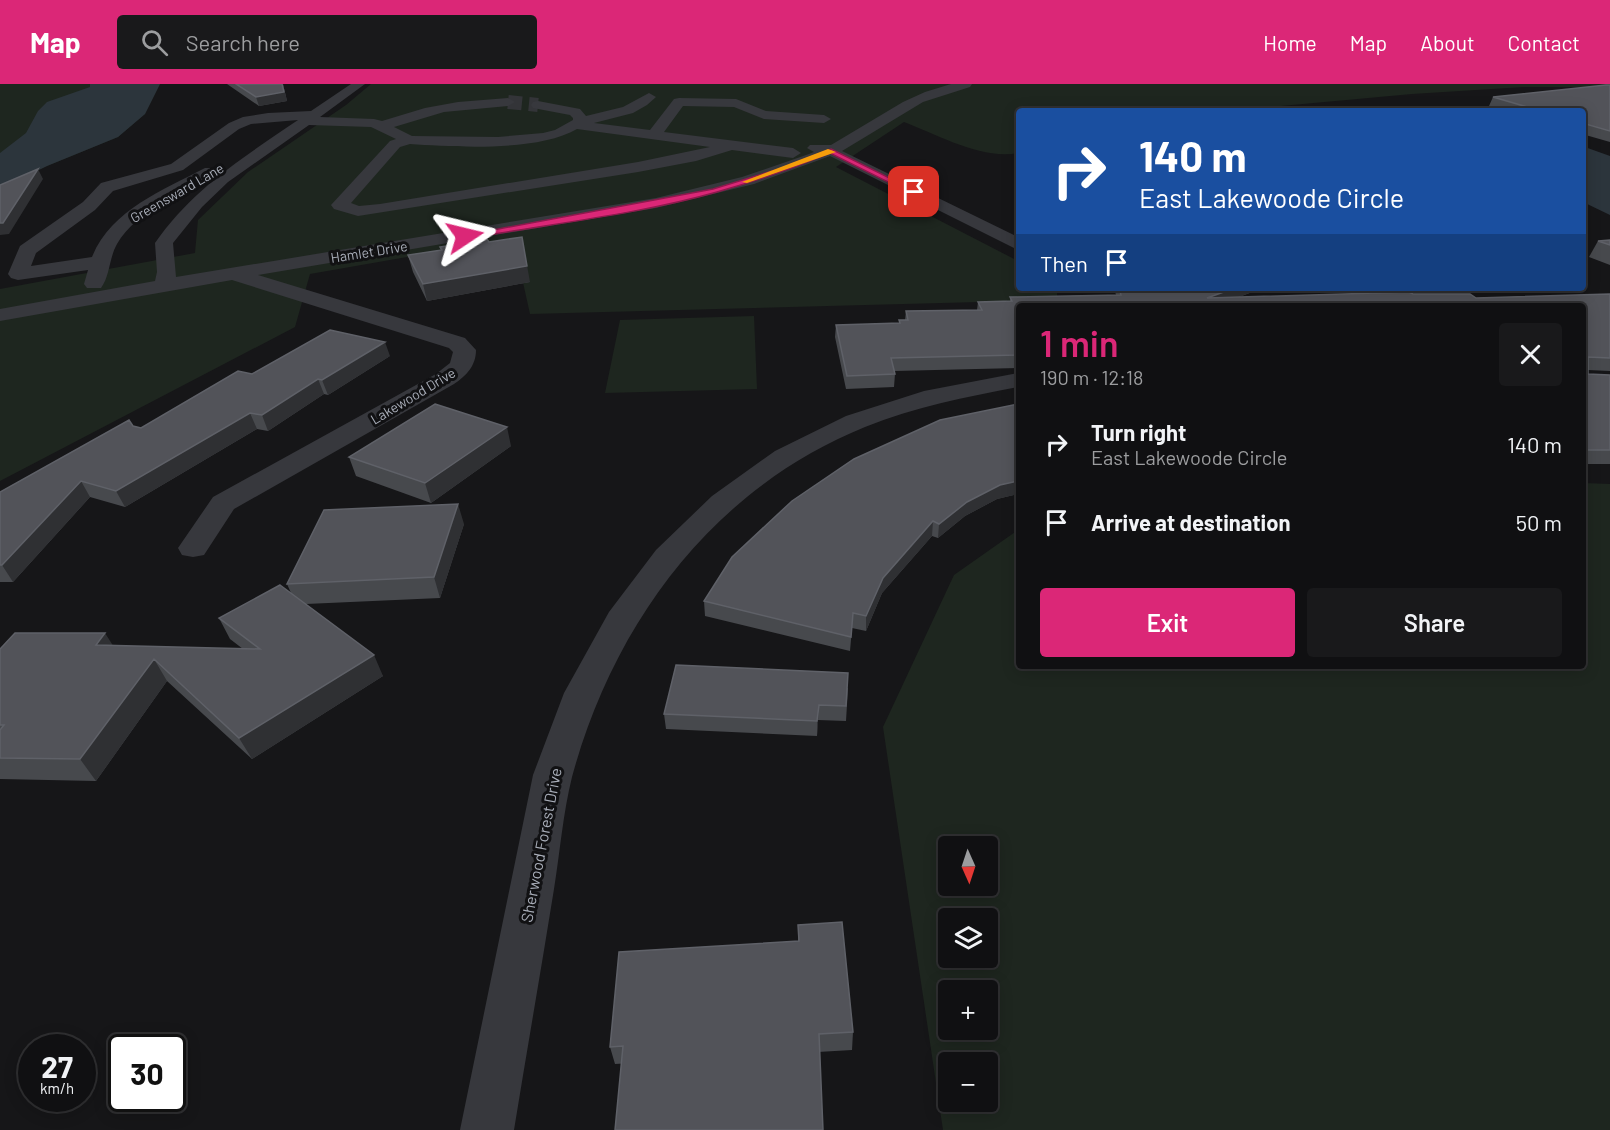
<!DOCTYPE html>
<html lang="en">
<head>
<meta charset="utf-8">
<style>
	body { margin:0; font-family:Barlow,sans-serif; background:#19191b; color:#f1f3f6; height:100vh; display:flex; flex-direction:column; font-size:22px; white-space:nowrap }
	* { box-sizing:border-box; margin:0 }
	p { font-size:20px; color:#9c9d9f }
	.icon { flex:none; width:33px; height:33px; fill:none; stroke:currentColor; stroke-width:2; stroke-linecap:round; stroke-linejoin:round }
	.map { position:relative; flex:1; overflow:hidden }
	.panel { position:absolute; left:1016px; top:219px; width:570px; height:366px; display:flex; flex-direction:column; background:#101012; border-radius:6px; box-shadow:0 3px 15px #0003,0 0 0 2px #303032 }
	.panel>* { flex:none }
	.guide { position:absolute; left:1016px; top:24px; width:570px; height:183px; border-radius:6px; box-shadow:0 3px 15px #0003,0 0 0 2px #303032; background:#1a4fa0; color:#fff; overflow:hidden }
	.needle { width:39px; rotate:177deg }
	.buttons { position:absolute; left:938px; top:752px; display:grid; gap:12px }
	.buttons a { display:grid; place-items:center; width:60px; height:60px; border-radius:6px; background:#101012; box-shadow:0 3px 15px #0003,0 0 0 2px #303032; font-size:30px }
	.speed { position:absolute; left:18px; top:950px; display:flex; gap:12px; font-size:30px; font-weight:700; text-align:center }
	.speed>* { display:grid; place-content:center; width:78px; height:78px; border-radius:50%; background:#101012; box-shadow:0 3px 15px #0003,0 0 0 2px #303032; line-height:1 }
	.speed small { font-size:15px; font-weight:400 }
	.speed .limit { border:3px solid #111; border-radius:9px; background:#fff; color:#111 }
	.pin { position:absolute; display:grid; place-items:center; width:51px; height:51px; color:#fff; margin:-26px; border-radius:12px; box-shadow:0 3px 9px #0006 }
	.me { position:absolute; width:66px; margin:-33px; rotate:80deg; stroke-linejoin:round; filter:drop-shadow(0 0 4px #0008) }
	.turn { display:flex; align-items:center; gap:21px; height:126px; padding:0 24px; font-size:27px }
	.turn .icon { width:78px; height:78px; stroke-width:2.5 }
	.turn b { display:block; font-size:42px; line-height:51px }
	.then { display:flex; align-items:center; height:57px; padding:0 24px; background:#0003; gap:12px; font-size:22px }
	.round { display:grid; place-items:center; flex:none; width:63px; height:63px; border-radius:6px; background:#19191b }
	.head { display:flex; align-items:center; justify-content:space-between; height:102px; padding:0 24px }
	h1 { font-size:36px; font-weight:600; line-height:45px; color:#db2777 }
	.button { display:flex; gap:12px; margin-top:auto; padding:12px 24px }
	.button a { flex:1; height:69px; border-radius:6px; background:#db2777; color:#fff; font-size:24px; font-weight:600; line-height:69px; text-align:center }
	.button a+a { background:#19191b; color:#f1f3f6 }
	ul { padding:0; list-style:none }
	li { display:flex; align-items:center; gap:18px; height:78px; padding:0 24px }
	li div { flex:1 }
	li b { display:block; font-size:22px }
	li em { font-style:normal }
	header { display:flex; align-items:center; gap:36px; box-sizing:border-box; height:84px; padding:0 30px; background:#db2777; color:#fff }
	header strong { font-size:28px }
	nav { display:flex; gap:33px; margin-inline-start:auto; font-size:21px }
	.search { width:420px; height:54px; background:#19191b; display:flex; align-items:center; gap:15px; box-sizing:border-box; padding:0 21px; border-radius:6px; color:#9c9d9f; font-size:22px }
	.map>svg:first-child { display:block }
	.green { fill:#1e261f; fill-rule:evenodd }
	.water { fill:#2c353c }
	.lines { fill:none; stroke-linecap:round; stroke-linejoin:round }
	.minor-tunnel { stroke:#333438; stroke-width:14; stroke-dasharray:14 7; stroke-linecap:butt }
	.minor { fill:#37383d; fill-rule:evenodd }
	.wall { fill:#47494d }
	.shaded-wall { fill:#2f3033 }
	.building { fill:#525359; stroke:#5f6168; stroke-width:1.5 }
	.route { fill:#db2777; stroke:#8e194d; stroke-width:1.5 }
	.slow { fill:#f59e0b }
	.labels { text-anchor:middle; stroke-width:6; stroke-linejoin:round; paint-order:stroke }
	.far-street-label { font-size:14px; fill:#a8adb8; stroke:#111113 }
	.street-label { font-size:16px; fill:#a8adb8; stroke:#111113 }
</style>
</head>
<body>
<header>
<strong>Map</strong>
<div class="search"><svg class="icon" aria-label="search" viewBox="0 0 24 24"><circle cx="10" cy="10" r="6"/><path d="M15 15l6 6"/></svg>Search here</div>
<nav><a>Home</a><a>Map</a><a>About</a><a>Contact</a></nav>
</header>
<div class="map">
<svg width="1610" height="1046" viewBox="0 0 1610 1046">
	<rect width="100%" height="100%" fill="#161618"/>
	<path class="green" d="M 0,0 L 160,0 L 145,30 L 118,53 L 47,82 L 0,105 Z
		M 371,0 L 1610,0 L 1610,3 L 1524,3 L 1412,10 L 1225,27 L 1018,27 L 1018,69 C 982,76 938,51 904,38 L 836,83 L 1018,177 L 1018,204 L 1057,204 L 1057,216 L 530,230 L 520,185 L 487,159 L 310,190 L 295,243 L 0,397 L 0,205 L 195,169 L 198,136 L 248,88 L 346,21 Z
		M 754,232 L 757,305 L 605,309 L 620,236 Z
		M 1583,399 L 1610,400 L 1610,1046 L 943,1046 L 883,643 L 954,491 L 1018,446 L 1018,582 L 1582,582 ZM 948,762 L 987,762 L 987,801 L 948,801 ZM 948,834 L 987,834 L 987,873 L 948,873 ZM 948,906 L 987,906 L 987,945 L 948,945 ZM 948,978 L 987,978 L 987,1017 L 948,1017 Z"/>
	<path class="water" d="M 90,0 L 160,0 L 145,30 L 118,53 L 47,82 L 0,105 L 0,69 L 26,49 L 38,27 L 47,18 L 90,3 Z
		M 1582,62 L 1610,72 L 1610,131 L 1583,118 Z"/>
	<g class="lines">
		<path class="minor-tunnel" d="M 508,18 L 538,21"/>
		<path class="minor" d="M 351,0 L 365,0 L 320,33 L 374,35 L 382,37 L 425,24 L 458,18 L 508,14 L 515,18 L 508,22 L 444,28 L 394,43 L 412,52 L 498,53 L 543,49 L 555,46 L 573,36 L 573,34 L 570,31 L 533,24 L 531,21 L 533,18 L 538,17 L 580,25 L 586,32 L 623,23 L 649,9 L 656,13 L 647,21 L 633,29 L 594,39 L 650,46 L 674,15 L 679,14 L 736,15 L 766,27 L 824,31 L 831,35 L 824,39 L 764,35 L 734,23 L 683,22 L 664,48 L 793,64 L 801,69 L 793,74 L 732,66 L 696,77 L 638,88 L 358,132 L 334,125 L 331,121 L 390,57 L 396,55 L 371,43 L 309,41 L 228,98 L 202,123 L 173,159 L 176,193 L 656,114 L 742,93 L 809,70 L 814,68 L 807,64 L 810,61 L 831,61 L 903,18 L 925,8 L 951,0 L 972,0 L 970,3 L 923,18 L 842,67 L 1018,153 L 1018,166 L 830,72 L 754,100 L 656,124 L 258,191 L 465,254 L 476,266 C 476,282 466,292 454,300 L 234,425 L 204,471 L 193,473 L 182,471 L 178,464 L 213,413 L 436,290 L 450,279 L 453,268 L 449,264 L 232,196 L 0,237 L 0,225 L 155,197 L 157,188 L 155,159 C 193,104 244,73 298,36 L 251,40 L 239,45 L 183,86 L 113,107 L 95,126 L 36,169 L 31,182 L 92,173 C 111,126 163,106 205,84 L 217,84 L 219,87 L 217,90 C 183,108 137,126 117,160 C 109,174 110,192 101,204 L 87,204 L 84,200 L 88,186 L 18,196 L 11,194 L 8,190 L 20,162 L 83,118 L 101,99 L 171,80 L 229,39 L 243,33 L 268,29 L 311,27 ZM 577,45 L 710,63 L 638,78 L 380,120 L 359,122 L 351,119 L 400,63 L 410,60 C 456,63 537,68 577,45 Z
			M 1018,289 L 1018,303 C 966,313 914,323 865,343 C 714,404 614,538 572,693 C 563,729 560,768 554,805 C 541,886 527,966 514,1046 L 460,1046 L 533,691 L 564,609 L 609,528 L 656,466 L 712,412 L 775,367 L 846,332 L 924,307 Z"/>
	</g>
	<path class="wall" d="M 227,0 L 283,0 L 287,17 L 259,22 Z
		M 1610,1 L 1610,58 L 1582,50 L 1582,27 L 1507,27 L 1489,22 L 1493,13 Z
		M 1610,156 L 1610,181 L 1589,173 L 1598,157 Z
		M 489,158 L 530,198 L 427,217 L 413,188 L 408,171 L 441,166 L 440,163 Z
		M 1114,204 L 1263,204 L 1239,213 L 1413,210 L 1476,214 L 1610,210 L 1610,287 L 1588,286 L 1588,290 L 1610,291 L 1610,380 L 1582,380 L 1582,222 L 1018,222 L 1018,284 L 894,287 L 895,290 L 894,303 L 846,305 L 835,253 L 836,241 L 899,239 L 899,236 L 905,236 L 906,227 L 977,226 L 978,218 L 1010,217 L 1010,213 L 1116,211 Z
		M 390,272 L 328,311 L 324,310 L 268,347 L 257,345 L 125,423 L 90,413 L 13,498 L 0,498 L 0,408 L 133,342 L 141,344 Z
		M 1018,320 L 1018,410 L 997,415 L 965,432 L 938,454 L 932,452 L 882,509 L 866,547 L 852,544 L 850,567 L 705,532 L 704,517 Z
		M 511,362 L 431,419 L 356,392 L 349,373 Z
		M 464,440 L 440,514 L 306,520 L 383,592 L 252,675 L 167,597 L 96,697 L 0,695 L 0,565 L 113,562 L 243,565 L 230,555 L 219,534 L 291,509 L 287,500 Z
		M 848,604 L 846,637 L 818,636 L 817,652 L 666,645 L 664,630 Z
		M 798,841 L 853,948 L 852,966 L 615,980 L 610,963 L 798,857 Z"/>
	<path class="shaded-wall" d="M 283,0 L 287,17 L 259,22 L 256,13 Z
		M 38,85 L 43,95 L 9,150 L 0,151 L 0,139 Z
		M 522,153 L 530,198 L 427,217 L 423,200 Z
		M 1235,204 L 1263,204 L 1214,222 L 1207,214 Z
		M 385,258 L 390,272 L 328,311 L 322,296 Z
		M 318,295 L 324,310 L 268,347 L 262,331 Z
		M 250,329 L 257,345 L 125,423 L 116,407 Z
		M 507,343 L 511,362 L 431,419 L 425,399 Z
		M 81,397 L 90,413 L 13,498 L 2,481 Z
		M 1018,397 L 1018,410 L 997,415 L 965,432 L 938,454 L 939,440 L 967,418 L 1000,401 Z
		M 458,420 L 464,440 L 440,514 L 434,493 Z
		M 933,437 L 932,452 L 882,509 L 866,547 L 866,532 L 883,494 Z
		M 105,549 L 119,571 L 96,561 Z
		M 374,571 L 383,592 L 252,675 L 239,654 Z
		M 154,575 L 167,597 L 96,697 L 80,675 Z
		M 819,621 L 818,636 L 817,652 L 817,637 Z"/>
	<path class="building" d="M 236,0 L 282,0 L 284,8 L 256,13 Z
		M 1606,1 L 1610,1 L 1610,47 L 1582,39 L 1582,27 L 1541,27 L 1493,13 Z
		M 1322,23 L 1342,27 L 1312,27 Z
		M 38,85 L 3,139 L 0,139 L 0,101 Z
		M 522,153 L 527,182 L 423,200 L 408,171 L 442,166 L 440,163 L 487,155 L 489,158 Z
		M 1610,156 L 1610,161 L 1598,157 Z
		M 1119,204 L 1235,204 L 1207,214 L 1409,208 L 1413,210 L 1470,210 L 1476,214 L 1610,210 L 1610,274 L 1588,273 L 1588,290 L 1610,291 L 1610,366 L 1582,366 L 1582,222 L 1018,222 L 1018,271 L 891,274 L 895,290 L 847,292 L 836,241 L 900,239 L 899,236 L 908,236 L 906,227 L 982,226 L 978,218 L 1012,217 L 1010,213 L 1121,211 Z
		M 330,246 L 385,258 L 322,296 L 318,295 L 262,331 L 250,329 L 116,407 L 81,397 L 2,481 L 0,481 L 0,408 L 129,336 L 133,342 L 141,344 L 238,287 L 252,290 Z
		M 435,320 L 507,343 L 425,399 L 349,373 Z
		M 1018,320 L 1018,397 L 1000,401 L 967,418 L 939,440 L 933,437 L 883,494 L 866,532 L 853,529 L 851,553 L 704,517 L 732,473 L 792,417 L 854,375 L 940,336 Z
		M 458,420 L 434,493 L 287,500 L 324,426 Z
		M 280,501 L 374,571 L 239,654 L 154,575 L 80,675 L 0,674 L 0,646 L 4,641 L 0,641 L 0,565 L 15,549 L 105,549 L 96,561 L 260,565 L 219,534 Z
		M 676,581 L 848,589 L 846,622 L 819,621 L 817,637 L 664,630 Z
		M 842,838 L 853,948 L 819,950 L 823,1046 L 615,1046 L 623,962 L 610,963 L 619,868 L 799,857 L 798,841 Z"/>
	<path class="route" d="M 831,65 L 918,108 L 912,110 L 830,69 C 793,84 756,97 717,108 C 636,131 548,140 465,155 L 461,152 L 713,105 L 779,85 Z"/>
	<path class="slow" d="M 828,65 L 836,68 L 747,99 L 742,98 Z"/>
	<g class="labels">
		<g class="far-street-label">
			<text transform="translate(177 109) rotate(-30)" y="5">Greensward Lane</text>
			<text transform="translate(369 168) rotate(-9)" y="5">Hamlet Drive</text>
			<text transform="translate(413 312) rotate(-31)" y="5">Lakewood Drive</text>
		</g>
		<g class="street-label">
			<text transform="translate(541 761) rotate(-79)" y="6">Sherwood Forest Drive</text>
		</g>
	</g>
</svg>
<div class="buttons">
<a><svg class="needle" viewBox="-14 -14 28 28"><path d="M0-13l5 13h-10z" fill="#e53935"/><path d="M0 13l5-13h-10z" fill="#9c9d9f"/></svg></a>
<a><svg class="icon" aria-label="layers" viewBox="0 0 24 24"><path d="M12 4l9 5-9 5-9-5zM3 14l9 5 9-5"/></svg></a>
<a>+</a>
<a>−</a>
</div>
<div class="speed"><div>27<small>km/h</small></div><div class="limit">30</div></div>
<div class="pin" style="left:914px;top:108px;background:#d93025"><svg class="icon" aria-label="arrive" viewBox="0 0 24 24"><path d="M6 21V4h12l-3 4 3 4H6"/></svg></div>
<svg class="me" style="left:465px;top:152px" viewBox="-20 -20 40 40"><path d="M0-17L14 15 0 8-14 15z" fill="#db2777" stroke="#fff" stroke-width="4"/></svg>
<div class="guide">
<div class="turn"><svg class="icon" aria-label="right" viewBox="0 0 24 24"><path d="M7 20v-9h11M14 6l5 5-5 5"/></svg><div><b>140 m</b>East Lakewoode Circle</div></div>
<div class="then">Then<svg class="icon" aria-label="arrive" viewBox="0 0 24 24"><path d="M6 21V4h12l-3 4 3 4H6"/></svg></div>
</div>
<section class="panel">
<div class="head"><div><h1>1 min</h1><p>190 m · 12:18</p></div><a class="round"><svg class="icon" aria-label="close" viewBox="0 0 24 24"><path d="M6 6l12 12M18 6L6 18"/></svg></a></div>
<ul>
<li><svg class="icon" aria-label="right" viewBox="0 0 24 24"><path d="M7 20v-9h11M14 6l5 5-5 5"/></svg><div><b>Turn right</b><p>East Lakewoode Circle</p></div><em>140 m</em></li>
<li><svg class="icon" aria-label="arrive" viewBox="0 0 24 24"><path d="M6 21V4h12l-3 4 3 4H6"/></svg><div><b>Arrive at destination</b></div><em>50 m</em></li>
</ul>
<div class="button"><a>Exit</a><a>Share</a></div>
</section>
</div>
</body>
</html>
